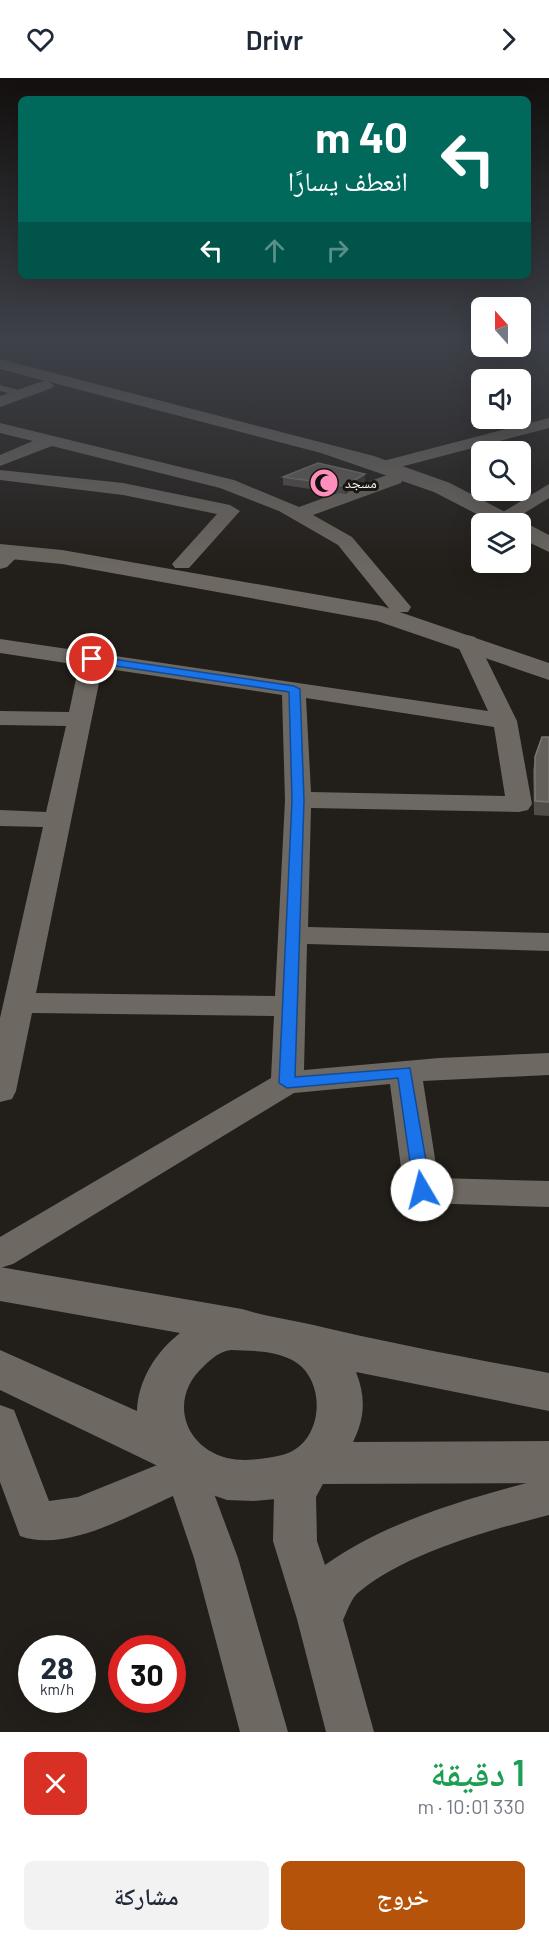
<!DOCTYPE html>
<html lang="ar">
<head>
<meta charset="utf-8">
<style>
	body { margin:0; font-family:Barlow,"Noto Naskh Arabic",sans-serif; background:#f2f2f3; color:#1f2937; direction:rtl; height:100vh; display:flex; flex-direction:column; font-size:22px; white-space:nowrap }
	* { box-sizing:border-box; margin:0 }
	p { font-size:20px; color:#747a83 }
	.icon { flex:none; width:33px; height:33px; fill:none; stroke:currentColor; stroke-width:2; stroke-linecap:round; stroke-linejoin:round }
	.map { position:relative; height:1654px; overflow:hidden; direction:ltr }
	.details { display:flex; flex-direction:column; background:#fff; flex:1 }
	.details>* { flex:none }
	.banner { position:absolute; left:18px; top:18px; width:513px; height:183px; border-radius:9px; box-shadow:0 6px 24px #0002; direction:rtl; background:#00695c; color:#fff; overflow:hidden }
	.needle { width:39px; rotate:339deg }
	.buttons { position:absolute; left:471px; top:219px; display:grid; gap:12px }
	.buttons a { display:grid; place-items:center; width:60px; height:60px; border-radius:9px; background:#fff; box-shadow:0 6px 24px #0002; font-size:30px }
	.speed { position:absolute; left:18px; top:1557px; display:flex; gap:12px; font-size:30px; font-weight:700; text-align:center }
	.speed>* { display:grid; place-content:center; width:78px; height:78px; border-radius:50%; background:#fff; box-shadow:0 6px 24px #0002; line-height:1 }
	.speed small { font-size:15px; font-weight:400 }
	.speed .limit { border:9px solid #d22; background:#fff; color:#111 }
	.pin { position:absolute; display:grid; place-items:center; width:51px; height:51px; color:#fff; margin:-26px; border:3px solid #fff; border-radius:50%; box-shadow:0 2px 6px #0007 }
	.me { position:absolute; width:66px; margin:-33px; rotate:352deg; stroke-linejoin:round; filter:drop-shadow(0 0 4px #0008) }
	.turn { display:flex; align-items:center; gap:21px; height:126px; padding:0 24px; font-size:27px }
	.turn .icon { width:78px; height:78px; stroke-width:2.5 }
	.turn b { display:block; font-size:42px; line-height:51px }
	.lanes { display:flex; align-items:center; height:57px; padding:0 24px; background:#0003; justify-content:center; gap:30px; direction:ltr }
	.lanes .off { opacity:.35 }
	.round { display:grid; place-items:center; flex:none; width:63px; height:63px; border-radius:9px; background:#f2f2f3 }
	.head { display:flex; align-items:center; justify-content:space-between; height:102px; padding:0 24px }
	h1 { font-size:36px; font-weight:600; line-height:45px; color:#1e9e55 }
	.cta { display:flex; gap:12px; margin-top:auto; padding:12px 24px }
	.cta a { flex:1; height:69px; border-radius:9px; background:#b45309; color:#fff; font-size:24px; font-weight:600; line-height:69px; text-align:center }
	.cta a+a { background:#f2f2f3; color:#1f2937 }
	header { display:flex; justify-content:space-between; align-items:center; height:78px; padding:0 24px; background:#fff; font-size:27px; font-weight:600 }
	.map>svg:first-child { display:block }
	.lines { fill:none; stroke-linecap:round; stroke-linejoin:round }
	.service { fill:#6d6861; fill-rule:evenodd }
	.minor { fill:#6d6861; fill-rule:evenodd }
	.tertiary { fill:#6d6861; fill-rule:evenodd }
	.wall { fill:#514d47 }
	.shaded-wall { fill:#37322d }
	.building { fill:#635f59; stroke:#7a7671; stroke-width:1.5 }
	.route { fill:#1a73e8; stroke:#114b97; stroke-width:1.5 }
	.labels { text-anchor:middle; stroke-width:6; stroke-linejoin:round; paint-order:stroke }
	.far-poi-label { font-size:14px; fill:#f7f4f0; stroke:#191510; text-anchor:start }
</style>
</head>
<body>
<header><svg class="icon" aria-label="forward" viewBox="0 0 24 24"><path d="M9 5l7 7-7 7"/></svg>Drivr<svg class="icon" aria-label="heart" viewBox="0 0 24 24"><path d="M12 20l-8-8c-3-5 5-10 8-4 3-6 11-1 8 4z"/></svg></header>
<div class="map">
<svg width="549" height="1654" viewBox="0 0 549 1654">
	<rect width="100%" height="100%" fill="#221e19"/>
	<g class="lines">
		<path class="service" d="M 0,307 L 26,314 L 27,316 L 23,319 L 0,313 Z"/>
		<path class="minor" d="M 46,302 L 54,307 L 52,310 L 0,329 L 0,318 Z
			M 549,340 L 549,350 L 385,393 L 376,388 L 379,384 Z
			M 0,345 L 234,402 L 299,429 L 387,397 L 401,397 L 403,401 L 401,405 L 313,437 L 352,459 L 411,529 L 408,534 L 392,534 L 338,467 L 279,433 L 220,410 L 52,368 L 0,388 L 0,377 L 33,363 L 0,355 Z
			M 0,392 L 123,405 L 230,427 L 240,433 L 189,490 L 175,490 L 172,486 L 217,436 L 123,417 L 0,402 Z
			M 549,406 L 549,420 L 510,444 L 502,446 L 493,440 Z
			M 12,468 L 19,470 L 22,474 L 7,489 L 0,491 L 0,474 Z
			M 467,557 L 475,559 L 478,564 L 517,643 L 532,726 L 528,732 L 519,734 L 311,730 L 308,849 L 549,855 L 549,873 L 307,866 L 304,992 L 439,980 L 549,975 L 549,997 L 423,1003 L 438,1100 L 549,1103 L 549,1129 L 422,1125 L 410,1121 L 404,1112 L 390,1006 L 294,1015 L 13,1186 L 0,1190 L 0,1159 L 271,1000 L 274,938 L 32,935 L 16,1013 L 12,1021 L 0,1024 L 0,940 L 43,749 L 0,748 L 0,732 L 46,734 L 66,648 L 0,647 L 0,633 L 69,634 L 79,587 L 0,575 L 0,561 L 488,633 L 456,564 L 459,559 ZM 102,590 L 282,617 L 285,722 L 275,918 L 36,915 ZM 306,620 L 494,649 L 505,718 L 311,714 Z
			M 0,1327 L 14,1332 L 49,1423 L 78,1419 L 162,1385 L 158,1375 L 164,1362 L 179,1357 L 194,1362 L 238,1480 L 288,1654 L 240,1654 L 194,1480 L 173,1418 C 130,1437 66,1475 20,1458 L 0,1404 Z
			M 313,1367 L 328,1372 L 334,1385 L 316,1419 L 317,1463 L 325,1487 C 390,1441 473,1419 549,1399 L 549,1437 C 490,1452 406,1475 359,1514 C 351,1520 347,1534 343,1542 L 374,1654 L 326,1654 L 297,1541 L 273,1463 L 274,1417 L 298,1372 Z"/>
		<path class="tertiary" d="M 0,281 L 374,378 L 450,405 L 549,457 L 549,474 L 520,460 L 520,446 L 496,446 L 434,414 L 321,375 L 0,291 Z
			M 0,466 L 62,472 L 382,528 L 549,585 L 549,602 L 377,543 L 62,486 L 0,480 Z
			M 0,1189 L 242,1231 C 264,1238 287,1241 309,1246 C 388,1265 469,1280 549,1295 L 549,1333 L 356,1294 C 366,1319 365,1340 353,1364 L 549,1363 L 549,1405 L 320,1406 L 276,1421 L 254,1423 L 227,1422 L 195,1411 L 162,1390 L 0,1312 L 0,1272 L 137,1333 C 138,1302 156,1274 180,1255 L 0,1223 ZM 231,1272 C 253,1273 278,1272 297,1285 C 328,1307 322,1368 282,1377 C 265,1381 244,1384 227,1380 C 182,1368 169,1319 204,1288 C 211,1281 220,1273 231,1272 Z"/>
	</g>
	<path class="wall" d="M 365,396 L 365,404 L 345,416 L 283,407 L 283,399 Z
		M 549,659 L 549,738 L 534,737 L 533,693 L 535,679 Z"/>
	<path class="shaded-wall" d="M 365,396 L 365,404 L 345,416 L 345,408 Z"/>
	<path class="building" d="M 318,385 L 365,396 L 345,408 L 283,399 Z
		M 542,659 L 549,659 L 549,724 L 535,723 L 535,679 Z"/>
	<linearGradient id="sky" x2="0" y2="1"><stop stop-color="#13100e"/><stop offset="0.53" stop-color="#3e4149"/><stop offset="1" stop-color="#3e4149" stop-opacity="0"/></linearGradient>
	<rect width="549" height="495" fill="url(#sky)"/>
	<path class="route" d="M 92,578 L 294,608 L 300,611 L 304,722 L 295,999 L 410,990 L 431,1112 L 428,1116 L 416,1116 L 414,1112 L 398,1000 L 287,1010 L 279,1005 L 292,722 L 289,614 L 89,584 L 87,581 Z"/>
	<defs>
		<g id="mosque-disc" transform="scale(1.5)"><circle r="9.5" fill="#fe8ebb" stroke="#191510"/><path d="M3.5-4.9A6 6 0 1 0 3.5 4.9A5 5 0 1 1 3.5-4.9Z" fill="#111"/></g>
	</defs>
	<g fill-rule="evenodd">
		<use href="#mosque-disc" x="324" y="405"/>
	</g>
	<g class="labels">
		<g class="far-poi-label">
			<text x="345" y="410">مسجد</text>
		</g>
	</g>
</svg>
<div class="buttons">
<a><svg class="needle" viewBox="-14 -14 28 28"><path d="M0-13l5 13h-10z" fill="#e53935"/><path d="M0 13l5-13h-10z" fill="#747a83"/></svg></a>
<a><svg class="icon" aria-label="sound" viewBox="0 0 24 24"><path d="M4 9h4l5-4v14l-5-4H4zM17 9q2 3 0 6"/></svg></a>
<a><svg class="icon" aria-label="search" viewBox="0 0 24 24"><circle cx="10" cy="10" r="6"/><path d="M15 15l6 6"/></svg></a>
<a><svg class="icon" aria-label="layers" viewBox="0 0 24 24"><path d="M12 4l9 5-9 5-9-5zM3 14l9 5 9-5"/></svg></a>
</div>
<div class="speed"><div>28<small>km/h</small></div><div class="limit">30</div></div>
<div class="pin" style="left:92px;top:581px;background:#d93025"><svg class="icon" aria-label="arrive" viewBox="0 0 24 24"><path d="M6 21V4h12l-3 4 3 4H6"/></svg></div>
<svg class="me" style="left:422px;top:1112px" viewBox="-20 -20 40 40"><circle r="19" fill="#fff"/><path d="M0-13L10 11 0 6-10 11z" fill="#1a73e8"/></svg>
<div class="banner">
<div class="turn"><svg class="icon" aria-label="left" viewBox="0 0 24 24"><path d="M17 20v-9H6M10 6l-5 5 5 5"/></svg><div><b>40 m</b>انعطف يسارًا</div></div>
<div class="lanes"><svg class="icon" aria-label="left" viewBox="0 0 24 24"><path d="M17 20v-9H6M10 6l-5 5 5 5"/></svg><svg class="icon off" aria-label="ahead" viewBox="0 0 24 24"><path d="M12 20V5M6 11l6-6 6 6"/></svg><svg class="icon off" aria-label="right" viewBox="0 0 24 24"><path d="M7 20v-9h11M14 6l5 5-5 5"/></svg></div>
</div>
</div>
<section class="details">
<div class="head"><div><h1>1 دقيقة</h1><p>330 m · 10:01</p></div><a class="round" style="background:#d93025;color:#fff"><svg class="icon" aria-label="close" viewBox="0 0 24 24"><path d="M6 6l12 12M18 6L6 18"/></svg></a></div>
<div class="cta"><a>خروج</a><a>مشاركة</a></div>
</section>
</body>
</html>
